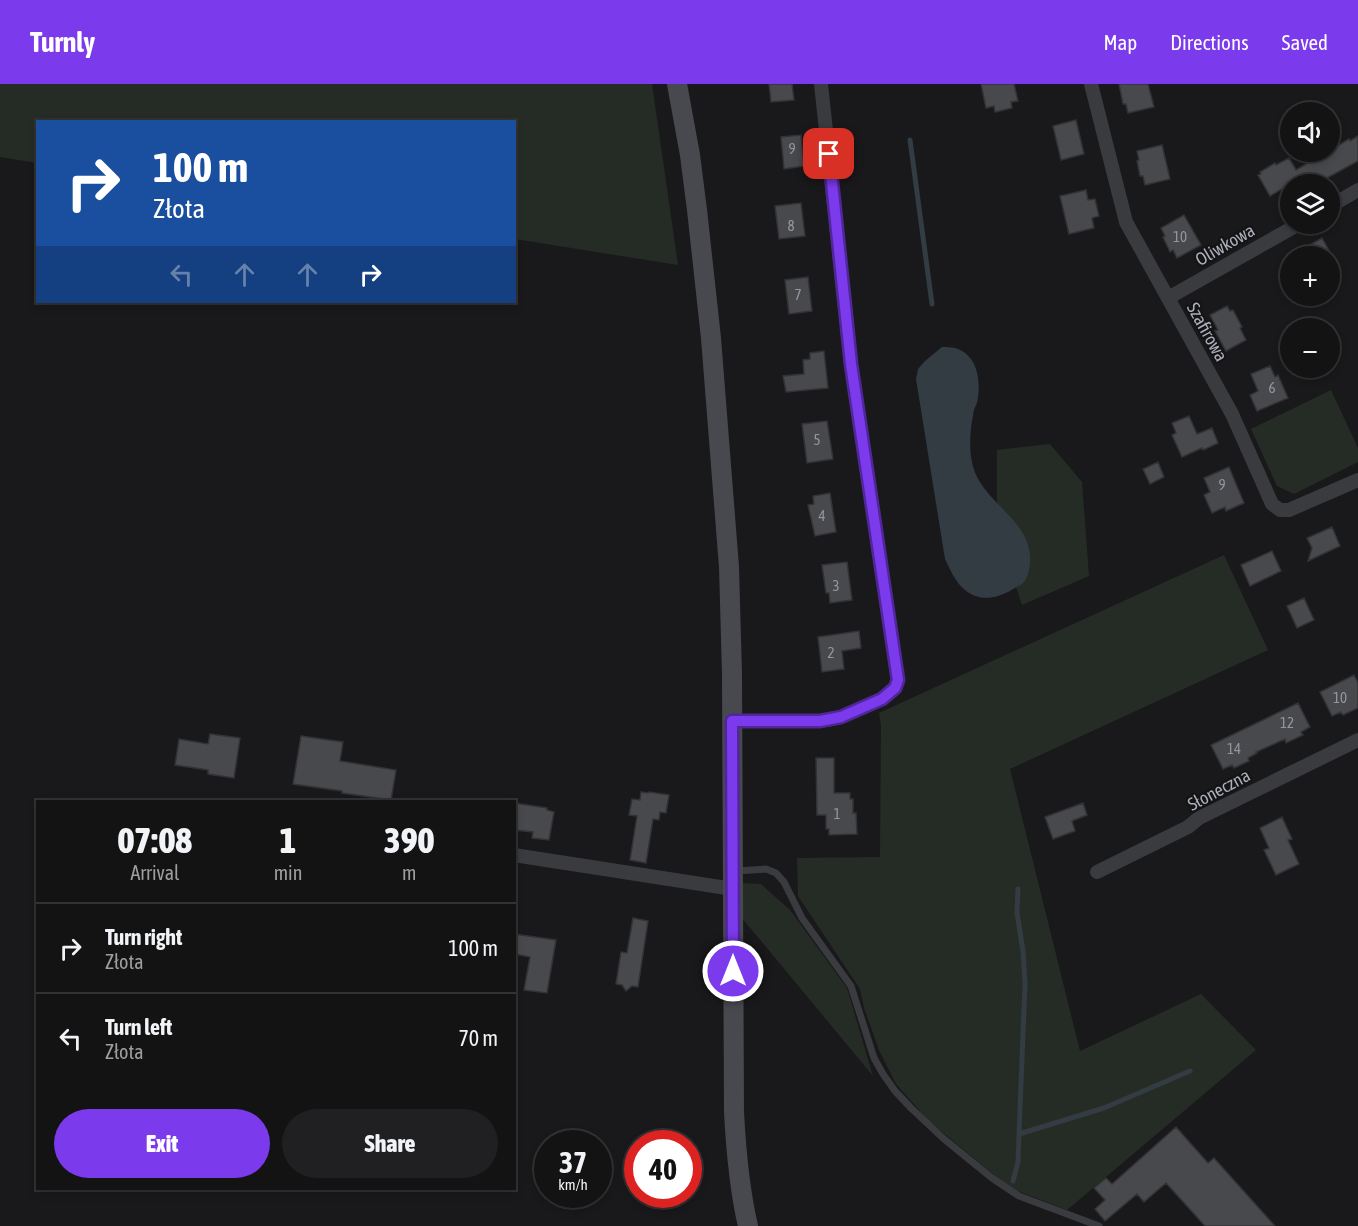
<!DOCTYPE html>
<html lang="en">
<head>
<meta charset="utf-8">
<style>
	body { margin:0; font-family:"Asap Condensed",sans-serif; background:#202022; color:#f1f3f6; height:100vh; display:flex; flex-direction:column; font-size:22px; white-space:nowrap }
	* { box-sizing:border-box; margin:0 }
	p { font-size:20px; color:#9d9ea0 }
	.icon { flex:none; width:33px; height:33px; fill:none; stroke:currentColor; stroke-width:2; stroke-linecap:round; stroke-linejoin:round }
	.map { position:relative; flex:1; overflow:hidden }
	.panel { position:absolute; left:36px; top:716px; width:480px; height:390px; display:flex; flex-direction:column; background:#131314; border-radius:0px; box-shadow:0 3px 9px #0003,0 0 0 2px #323234 }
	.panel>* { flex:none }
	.top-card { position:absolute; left:36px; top:36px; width:480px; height:183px; border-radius:0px; box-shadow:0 3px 9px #0003,0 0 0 2px #323234; background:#1a4fa0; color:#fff; overflow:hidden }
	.fabs { position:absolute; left:1280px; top:18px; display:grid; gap:12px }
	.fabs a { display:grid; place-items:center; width:60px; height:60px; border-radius:50%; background:#131314; box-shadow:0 3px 9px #0003,0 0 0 2px #323234; font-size:30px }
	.speed { position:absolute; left:534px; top:1046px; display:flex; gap:12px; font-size:30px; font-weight:700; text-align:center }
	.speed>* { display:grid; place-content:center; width:78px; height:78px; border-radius:50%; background:#131314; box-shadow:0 3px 9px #0003,0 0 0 2px #323234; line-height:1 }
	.speed small { font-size:15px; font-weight:400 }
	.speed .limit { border:9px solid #d22; background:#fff; color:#111 }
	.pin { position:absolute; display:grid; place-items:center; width:51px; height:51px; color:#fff; margin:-26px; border-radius:12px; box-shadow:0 3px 9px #0006 }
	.me { position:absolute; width:66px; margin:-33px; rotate:0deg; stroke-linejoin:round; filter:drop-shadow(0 0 4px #0008) }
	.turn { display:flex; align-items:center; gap:21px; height:126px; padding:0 18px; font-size:27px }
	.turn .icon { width:78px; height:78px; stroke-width:2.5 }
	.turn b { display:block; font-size:42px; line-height:51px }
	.lanes { display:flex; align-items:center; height:57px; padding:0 18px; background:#0003; justify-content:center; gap:30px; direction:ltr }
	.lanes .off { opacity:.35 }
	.eta { display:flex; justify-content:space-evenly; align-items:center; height:102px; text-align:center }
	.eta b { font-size:36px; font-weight:800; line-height:42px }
	.button { display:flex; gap:12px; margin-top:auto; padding:12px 18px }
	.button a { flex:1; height:69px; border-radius:36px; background:#7c3aed; color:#fff; font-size:24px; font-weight:800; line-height:69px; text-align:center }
	.button a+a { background:#202022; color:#f1f3f6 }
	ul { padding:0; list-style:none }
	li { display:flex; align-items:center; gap:18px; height:90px; padding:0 18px; border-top:2px solid #323234 }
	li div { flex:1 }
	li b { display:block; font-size:22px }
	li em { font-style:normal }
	header { display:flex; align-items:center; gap:36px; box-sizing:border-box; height:84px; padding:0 30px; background:#7c3aed; color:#fff }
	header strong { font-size:28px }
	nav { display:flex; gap:33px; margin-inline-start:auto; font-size:21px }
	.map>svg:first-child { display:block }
	.green { fill:#252c26 }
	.water { fill:#333b43 }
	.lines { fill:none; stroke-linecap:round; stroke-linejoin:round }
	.stream { stroke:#333b43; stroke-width:5 }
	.building { fill:#48494d; stroke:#333336; stroke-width:1.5 }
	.lane { stroke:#3a3b3f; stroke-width:7 }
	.street { stroke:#3a3b3f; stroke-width:14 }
	.secondary { stroke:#48494f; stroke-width:20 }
	.route-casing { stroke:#51269a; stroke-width:15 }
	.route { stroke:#7c3aed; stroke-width:10 }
	.labels { text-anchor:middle; stroke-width:4.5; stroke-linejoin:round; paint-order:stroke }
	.number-label { font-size:15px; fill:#93969e }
	.street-label { font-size:18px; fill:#acafb9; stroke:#141416 }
</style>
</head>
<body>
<header>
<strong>Turnly</strong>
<nav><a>Map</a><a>Directions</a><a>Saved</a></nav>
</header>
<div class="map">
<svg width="1358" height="1142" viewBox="0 0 1358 1142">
	<rect width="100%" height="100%" fill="#19191b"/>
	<path class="green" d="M 0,0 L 652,0 L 678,181 L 515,155 L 514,38 L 38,38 L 37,79 L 0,73 Z
		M 1331,306 L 1358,364 L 1358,378 L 1294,410 L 1277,402 L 1251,345 Z
		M 1050,360 L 1082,398 L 1089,492 L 1022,521 L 997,447 L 997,366 Z
		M 1224,471 L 1268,566 L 1010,685 L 1080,967 L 1201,910 L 1256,966 L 1067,1126 L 1010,1104 L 929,1037 L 896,1000 L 879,966 L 864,924 L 860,905 L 798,812 L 797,774 L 880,773 L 881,642 L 879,629 Z
		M 743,799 L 761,800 L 790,826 L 847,904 L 873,992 L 742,834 Z"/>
	<path class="water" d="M 942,263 C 948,263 955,263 960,266 C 979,275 981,300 977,319 C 975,323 973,327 973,332 C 970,346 969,364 972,378 C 979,418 1033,435 1030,478 C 1030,484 1028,494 1023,499 C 1021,501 1018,502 1015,504 C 999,514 981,519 965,506 C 955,498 950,485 945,475 L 916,295 L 918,285 L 925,277 Z"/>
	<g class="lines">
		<path class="stream" d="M 910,56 L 932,220
			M 1019,1050 L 1104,1024 L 1190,987
			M 1013,1097 L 1018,1078 L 1019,1050 L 1025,900 L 1023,867 L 1017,829 L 1018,805"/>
	</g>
	<path class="building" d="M 769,0 L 792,0 L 794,16 L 771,18 Z
		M 981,0 L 1014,0 L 1018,17 L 1011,18 L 1012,24 L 995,28 L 994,22 L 986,24 Z
		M 1119,0 L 1148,0 L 1154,23 L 1128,29 L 1126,20 L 1123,20 Z
		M 1076,36 L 1084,70 L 1061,76 L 1053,42 Z
		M 801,51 L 804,82 L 784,85 L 781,53 Z
		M 1358,52 L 1358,77 L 1316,100 L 1290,100 L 1270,112 L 1258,91 L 1261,90 L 1260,88 L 1275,79 L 1276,81 L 1289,74 L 1296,86 L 1349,55 L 1350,57 Z
		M 1162,61 L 1170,95 L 1145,101 L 1143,92 L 1140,92 L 1137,77 L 1139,76 L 1137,67 Z
		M 1086,106 L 1088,116 L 1095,115 L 1099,132 L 1092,134 L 1094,144 L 1069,150 L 1060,112 Z
		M 801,119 L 805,152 L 779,155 L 775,122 Z
		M 1184,131 L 1201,161 L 1177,174 L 1173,166 L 1170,168 L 1163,153 L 1165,152 L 1161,144 Z
		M 1322,154 L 1332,172 L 1314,172 L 1308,162 Z
		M 808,193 L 812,227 L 789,230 L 785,196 Z
		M 1227,222 L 1230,227 L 1233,226 L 1242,243 L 1240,244 L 1246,256 L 1226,267 L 1215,247 L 1218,246 L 1210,231 Z
		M 824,267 L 828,304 L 786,308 L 783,292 L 804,290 L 803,276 L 810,275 L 810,269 Z
		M 1270,282 L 1275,293 L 1278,291 L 1288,314 L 1257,327 L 1250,311 L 1258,307 L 1251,290 Z
		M 1189,332 L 1197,350 L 1212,344 L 1218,359 L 1203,366 L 1202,364 L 1182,373 L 1172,351 L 1176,349 L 1172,339 Z
		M 827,337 L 833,375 L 807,379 L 802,340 Z
		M 1158,378 L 1164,393 L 1150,400 L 1143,385 Z
		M 1229,383 L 1244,419 L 1226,427 L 1225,423 L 1212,429 L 1204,411 L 1210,408 L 1204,394 Z
		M 830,409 L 836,448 L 815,452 L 808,421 L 814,420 L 813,412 Z
		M 1332,443 L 1340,462 L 1308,477 L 1312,464 L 1307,454 Z
		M 1272,467 L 1281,487 L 1250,502 L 1241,481 Z
		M 847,478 L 852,516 L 830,519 L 829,509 L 826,509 L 822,481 Z
		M 1304,514 L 1314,536 L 1297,544 L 1287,522 Z
		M 859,547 L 861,564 L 842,567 L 844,585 L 822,588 L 818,553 Z
		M 1354,591 L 1358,599 L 1358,624 L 1343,631 L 1341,628 L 1332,632 L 1320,608 Z
		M 1298,619 L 1310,643 L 1301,648 L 1303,651 L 1286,659 L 1285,655 L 1256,668 L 1257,669 L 1248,674 L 1249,677 L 1234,684 L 1232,681 L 1223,685 L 1211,661 Z
		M 210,650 L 240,654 L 234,694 L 208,690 L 208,686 L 175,681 L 179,655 L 208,660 Z
		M 301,652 L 343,658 L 340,677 L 396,686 L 391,716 L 342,709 L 342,707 L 293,700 Z
		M 816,674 L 834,674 L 834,709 L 850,709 L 850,715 L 853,715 L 853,729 L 856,729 L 857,750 L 829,751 L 829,745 L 826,745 L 826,731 L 817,731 Z
		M 641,708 L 648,709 L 649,708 L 669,711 L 666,729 L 660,728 L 659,736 L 653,735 L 646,779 L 630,776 L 637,732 L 629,731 L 632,715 L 640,716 Z
		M 514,719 L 547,724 L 547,726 L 554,728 L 549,756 L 532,754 L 533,748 L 514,746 Z
		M 1083,719 L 1087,731 L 1072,737 L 1075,747 L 1053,755 L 1045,733 Z
		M 1282,733 L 1292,755 L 1288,756 L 1299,780 L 1276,791 L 1264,766 L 1269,764 L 1260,744 Z
		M 633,834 L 648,837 L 638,903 L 632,902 L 626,907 L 622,901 L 616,900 L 621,868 L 627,869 Z
		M 514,850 L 556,856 L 547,909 L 524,906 L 530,873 L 514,870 Z
		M 1176,1043 L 1208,1079 L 1214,1074 L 1275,1142 L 1205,1142 L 1166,1099 L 1144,1118 L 1137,1110 L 1105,1137 L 1095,1125 L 1105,1116 L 1094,1104 L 1106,1094 L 1112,1100 Z"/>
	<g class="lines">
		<path class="lane" d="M 736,787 L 766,785 L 776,789 L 784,798 L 802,834 L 851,902 L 874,974 L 883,990 L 895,1007 L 911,1024 L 944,1055 L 992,1094 L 1019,1112 L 1099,1142"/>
		<path class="street" d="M 1091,0 L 1126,138 L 1232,330 L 1272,420 L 1280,426 L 1289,426 L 1358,396
			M 1329,123 L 1358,106
			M 1168,214 L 1299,140
			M 732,637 L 820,637 L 841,633 L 882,615 L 895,604 L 898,596 L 851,280 L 821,0
			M 514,771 L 733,805
			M 1097,788 L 1188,743 L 1199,734 L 1358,656"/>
		<path class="secondary" d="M 677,0 L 690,71 L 697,126 L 711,254 L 729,483 L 732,590 L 734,1028 C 736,1066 739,1104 748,1142"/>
	</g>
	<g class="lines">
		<g class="route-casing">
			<path id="route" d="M 733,887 L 732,637 L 820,637 L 841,633 L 882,615 L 895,604 L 898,596 L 851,280 L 829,70"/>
		</g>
		<use href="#route" class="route"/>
	</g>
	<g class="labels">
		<g class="number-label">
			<text x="792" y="70">9</text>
			<text x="791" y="147">8</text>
			<text x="1180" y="158">10</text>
			<text x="798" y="216">7</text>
			<text x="1272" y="309">6</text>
			<text x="817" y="361">5</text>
			<text x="1222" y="406">9</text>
			<text x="822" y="437">4</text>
			<text x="836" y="507">3</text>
			<text x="831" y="574">2</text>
			<text x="1340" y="619">10</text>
			<text x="1287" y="644">12</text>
			<text x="1234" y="670">14</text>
			<text x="837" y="735">1</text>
		</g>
		<g class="street-label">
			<text transform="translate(1225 161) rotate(-30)" y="6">Oliwkowa</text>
			<text transform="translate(1207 248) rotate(61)" y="6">Szafirowa</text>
			<text transform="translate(1219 706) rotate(-28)" y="6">Słoneczna</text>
		</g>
	</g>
</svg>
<div class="fabs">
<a><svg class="icon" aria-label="sound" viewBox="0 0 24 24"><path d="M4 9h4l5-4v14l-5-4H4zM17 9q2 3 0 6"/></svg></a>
<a><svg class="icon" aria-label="layers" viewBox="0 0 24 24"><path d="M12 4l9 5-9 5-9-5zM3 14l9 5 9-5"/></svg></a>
<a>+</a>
<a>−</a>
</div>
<div class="speed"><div>37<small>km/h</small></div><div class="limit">40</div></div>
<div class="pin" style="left:829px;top:70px;background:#d93025"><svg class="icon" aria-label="arrive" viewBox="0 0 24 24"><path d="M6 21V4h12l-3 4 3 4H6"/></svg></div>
<svg class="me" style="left:733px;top:887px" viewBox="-20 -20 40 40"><circle r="17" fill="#7c3aed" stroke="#fff" stroke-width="3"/><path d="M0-11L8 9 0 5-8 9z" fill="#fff"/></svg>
<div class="top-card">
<div class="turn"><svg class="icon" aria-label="right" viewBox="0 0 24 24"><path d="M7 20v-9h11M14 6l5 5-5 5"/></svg><div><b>100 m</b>Złota</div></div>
<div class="lanes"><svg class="icon off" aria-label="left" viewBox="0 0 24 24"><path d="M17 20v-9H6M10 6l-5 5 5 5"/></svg><svg class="icon off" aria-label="ahead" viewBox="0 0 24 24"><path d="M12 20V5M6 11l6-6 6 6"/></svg><svg class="icon off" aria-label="ahead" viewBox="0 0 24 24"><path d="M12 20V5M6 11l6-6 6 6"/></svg><svg class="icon" aria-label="right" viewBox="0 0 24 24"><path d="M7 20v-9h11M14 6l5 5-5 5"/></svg></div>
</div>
<section class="panel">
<div class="eta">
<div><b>07:08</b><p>Arrival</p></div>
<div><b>1</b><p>min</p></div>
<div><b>390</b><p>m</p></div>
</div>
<ul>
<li><svg class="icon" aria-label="right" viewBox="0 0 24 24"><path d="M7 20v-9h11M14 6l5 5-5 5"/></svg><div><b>Turn right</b><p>Złota</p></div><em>100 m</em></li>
<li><svg class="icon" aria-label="left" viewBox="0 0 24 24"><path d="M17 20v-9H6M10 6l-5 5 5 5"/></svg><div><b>Turn left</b><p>Złota</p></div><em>70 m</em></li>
</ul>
<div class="button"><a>Exit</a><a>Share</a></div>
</section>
</div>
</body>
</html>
